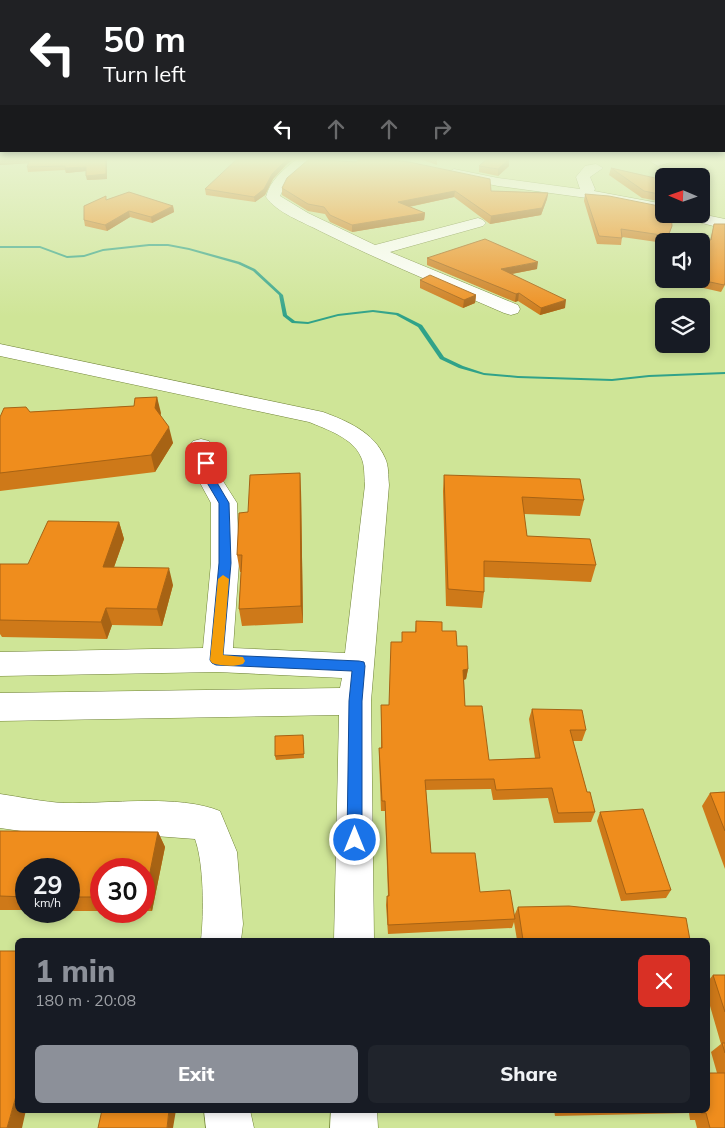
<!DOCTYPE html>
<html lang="en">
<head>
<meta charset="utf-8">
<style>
	body { margin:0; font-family:Mulish,sans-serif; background:#20242c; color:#f1f3f6; height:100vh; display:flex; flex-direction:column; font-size:19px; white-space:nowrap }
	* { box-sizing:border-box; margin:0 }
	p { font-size:16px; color:#9ea1a6 }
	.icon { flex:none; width:28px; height:28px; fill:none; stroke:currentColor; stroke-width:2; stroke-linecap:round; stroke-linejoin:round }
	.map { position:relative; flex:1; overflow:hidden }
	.details { position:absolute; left:15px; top:938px; width:695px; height:175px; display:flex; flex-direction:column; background:#171b24; border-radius:8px; box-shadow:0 2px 8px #0003 }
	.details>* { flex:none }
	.banner { position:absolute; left:0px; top:0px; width:725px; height:152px; box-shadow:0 2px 8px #0003; background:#202124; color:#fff; overflow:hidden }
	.needle { width:32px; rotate:272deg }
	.fabs { position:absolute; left:655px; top:168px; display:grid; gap:10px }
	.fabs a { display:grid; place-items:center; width:55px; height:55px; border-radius:8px; background:#171b24; box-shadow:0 2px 8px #0003; font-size:25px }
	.speed { position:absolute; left:15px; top:858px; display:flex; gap:10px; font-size:25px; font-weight:700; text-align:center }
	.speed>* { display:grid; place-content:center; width:65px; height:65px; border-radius:50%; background:#171b24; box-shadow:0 2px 8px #0003; line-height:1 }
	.speed small { font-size:12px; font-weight:400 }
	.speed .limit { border:8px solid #d22; background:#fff; color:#111 }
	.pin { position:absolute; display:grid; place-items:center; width:42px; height:42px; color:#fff; margin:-21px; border-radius:10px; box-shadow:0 2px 8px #0006 }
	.me { position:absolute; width:55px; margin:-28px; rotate:0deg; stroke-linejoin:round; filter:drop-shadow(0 0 4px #0008) }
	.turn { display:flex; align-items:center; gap:18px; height:105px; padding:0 20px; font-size:22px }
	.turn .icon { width:65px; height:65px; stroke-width:2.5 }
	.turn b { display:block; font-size:35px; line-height:42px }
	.lanes { display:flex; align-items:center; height:48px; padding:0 20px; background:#0003; justify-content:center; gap:25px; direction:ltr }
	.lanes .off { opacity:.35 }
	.round { display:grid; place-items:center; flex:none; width:52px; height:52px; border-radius:8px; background:#20242c }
	.summary { display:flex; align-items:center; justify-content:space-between; height:85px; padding:0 20px }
	h1 { font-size:30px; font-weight:800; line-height:38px; color:#8c9099 }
	.cta { display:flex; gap:10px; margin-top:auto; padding:10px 20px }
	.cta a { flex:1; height:58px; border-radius:8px; background:#8c9099; color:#fff; font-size:20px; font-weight:800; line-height:58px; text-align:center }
	.cta a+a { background:#20242c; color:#f1f3f6 }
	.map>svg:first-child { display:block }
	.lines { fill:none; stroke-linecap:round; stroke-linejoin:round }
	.stream { fill:#30a289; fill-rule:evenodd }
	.minor-casing { stroke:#708337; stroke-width:1 }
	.minor { fill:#fff; fill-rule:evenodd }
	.wall { fill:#ce7919 }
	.shaded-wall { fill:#a76314 }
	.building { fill:#ef8d1d; stroke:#a76314 }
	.route { fill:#1a73e8; stroke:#114b97 }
	.slow { fill:#f59e0b }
</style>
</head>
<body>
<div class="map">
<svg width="725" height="1128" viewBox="0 0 725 1128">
	<rect width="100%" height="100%" fill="#cfe597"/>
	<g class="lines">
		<path class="stream" d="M 149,244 L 168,244 L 189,248 L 240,262 L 255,269 L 283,295 L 287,315 L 295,321 L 308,322 L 338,314 L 373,310 L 398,313 L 422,325 L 444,357 L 463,366 L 484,373 L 518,376 L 612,379 L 649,375 L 725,372 L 725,374 L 649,377 L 612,381 L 518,378 L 484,375 L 459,368 L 440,359 L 418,327 L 396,315 L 373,312 L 338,316 L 308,324 L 292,323 L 283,316 L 279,295 L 253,271 L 238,264 L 189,250 L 168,246 L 149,246 L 103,251 L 84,257 L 67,258 L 40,248 L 0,248 L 0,246 L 40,246 L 67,256 L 84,255 L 103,249 Z"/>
		<g class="minor-casing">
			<path id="minor" d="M 297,159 L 314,159 L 286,183 L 280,196 L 308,213 L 375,245 L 478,218 L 483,220 L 486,223 L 483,226 L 390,252 L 518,305 L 520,309 L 518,313 L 511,315 L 504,313 C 442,286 380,261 320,231 C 303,222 277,213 266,197 C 270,180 284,169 297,159 Z
				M 653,159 L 673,159 L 671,162 L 658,166 L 651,162 Z
				M 596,164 L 603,168 L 590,177 L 595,189 L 594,191 L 664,204 L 664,213 L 602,200 L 498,186 L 449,176 L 447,173 L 454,169 L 498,178 L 580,189 L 576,177 L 585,166 Z
				M 676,214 L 701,214 L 725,219 L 725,229 L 679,217 Z
				M 0,344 L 323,412 C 347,421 374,432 385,458 C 389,466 388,476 389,485 L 371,701 L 374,940 L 334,940 L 339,715 L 0,721 L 0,693 L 340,688 L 342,678 L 217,672 L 0,676 L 0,652 L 203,648 L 211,563 L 211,503 L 199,481 L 189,446 L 193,441 L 201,439 L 209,441 L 213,446 L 223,481 L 237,503 L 239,563 L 233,648 L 345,653 L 365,485 C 364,476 365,465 361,457 C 353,438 326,429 309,422 L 0,356 Z
				M 0,794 C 21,797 43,802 64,803 C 110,804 178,794 220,811 L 237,852 L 243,924 L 241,940 L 201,940 C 204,913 204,864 195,839 L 155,836 L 63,837 L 0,828 Z
				M 204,1110 L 250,1110 L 254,1128 L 206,1128 Z
				M 331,1110 L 377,1110 L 378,1128 L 330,1128 Z"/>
		</g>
		<use href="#minor" class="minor"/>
	</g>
	<path class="wall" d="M 0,159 L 107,159 L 107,179 L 87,180 L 86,171 L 66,173 L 65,170 L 28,172 L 27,167 L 29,163 L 0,165 Z
		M 420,159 L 437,159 L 437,165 Z
		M 509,159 L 509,166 L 498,176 L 479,172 L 479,166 Z
		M 286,165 L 273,179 L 265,195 L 255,202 L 206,195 L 205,189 Z
		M 611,168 L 664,180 L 664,202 L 642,198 L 609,175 Z
		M 282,188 L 491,191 L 548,193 L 547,199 L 541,215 L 490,224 L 454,197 L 409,207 L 425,213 L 424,220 L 352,232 L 330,222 L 325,214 L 308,211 L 282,195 Z
		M 585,194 L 672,226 L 667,241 L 664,241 L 664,243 L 622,237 L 621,245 L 597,244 L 584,201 Z
		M 107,200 L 173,206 L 174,212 L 152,223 L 130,217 L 107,231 L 85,226 L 84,220 Z
		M 714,224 L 725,285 L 721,292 L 664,279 L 701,279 Z
		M 427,258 L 537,269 L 512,274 L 565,308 L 540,315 L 518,301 L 515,302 L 427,265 Z
		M 420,280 L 476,295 L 475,303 L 463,308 L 420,288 Z
		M 157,397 L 160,415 L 173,443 L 155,472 L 0,491 L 0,417 L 30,412 L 134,406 Z
		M 444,475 L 584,500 L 580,516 L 524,514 L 527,536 L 596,565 L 591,582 L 484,577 L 484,592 L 482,608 L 446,606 L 443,491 Z
		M 301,490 L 303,623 L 242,626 L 239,609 L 241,572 L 240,572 L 237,555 L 248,512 Z
		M 119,522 L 124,539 L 114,567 L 173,585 L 162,626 L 112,625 L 107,639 L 2,637 L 0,634 L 0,564 L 28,564 Z
		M 416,621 L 442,631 L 457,646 L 468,669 L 466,679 L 464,680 L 465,706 L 489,760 L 535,758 L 529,719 L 532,709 L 586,730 L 582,741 L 573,741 L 587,792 L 595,812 L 591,822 L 554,823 L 548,798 L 493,800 L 491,789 L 426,790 L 431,853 L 480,892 L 514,916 L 518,907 L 690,940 L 517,940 L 514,922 L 512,928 L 388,934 L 386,905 L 387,896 L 388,896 L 385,811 L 381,811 L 379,758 L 379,748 L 381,748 L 381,705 L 389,705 L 402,642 L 415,632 Z
		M 303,735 L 304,758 L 276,760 L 275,756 Z
		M 725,792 L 725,869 L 702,806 L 710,793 Z
		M 600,812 L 671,890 L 666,898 L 621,901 L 597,821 Z
		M 0,831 L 158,832 L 165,847 L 152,911 L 144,911 L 144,869 L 101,869 L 101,911 L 69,911 L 69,869 L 26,869 L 26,910 L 0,910 Z
		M 713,975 L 725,975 L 725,1128 L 697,1128 L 695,1120 L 690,1120 L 689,1113 L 555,1116 L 554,1110 L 708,1110 L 717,1073 L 711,1052 L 721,1044 L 708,999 L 708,981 Z"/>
	<path class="shaded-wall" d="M 19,159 L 31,159 L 32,163 L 0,165 L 0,160 Z
		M 106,159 L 107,159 L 107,179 L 87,180 L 86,176 Z
		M 287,159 L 294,159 L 286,165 L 273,179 L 265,195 L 255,202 L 254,197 L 272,174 Z
		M 509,159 L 509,166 L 498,176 L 498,169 Z
		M 86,167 L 87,171 L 66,173 L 65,168 Z
		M 455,191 L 454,197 L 398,209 L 398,202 Z
		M 548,193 L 547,199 L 541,215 L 490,224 L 491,216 Z
		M 173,206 L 174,212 L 152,223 L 151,217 Z
		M 129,211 L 130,217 L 107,231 L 105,225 Z
		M 425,213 L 424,220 L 352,232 L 352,225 Z
		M 538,262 L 537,269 L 500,276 L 501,269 Z
		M 519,293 L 518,301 L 515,302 L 516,294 Z
		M 476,295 L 475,303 L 463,308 L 464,300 Z
		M 566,300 L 565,308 L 540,315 L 541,308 Z
		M 157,397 L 161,413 L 159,425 L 155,408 Z
		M 169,427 L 173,443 L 155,472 L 151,455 Z
		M 300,473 L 301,490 L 303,623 L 301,606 Z
		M 119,522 L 124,539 L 108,584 L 103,567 Z
		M 169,568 L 173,585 L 162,626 L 157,609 Z
		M 106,608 L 112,625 L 107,639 L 101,622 Z
		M 468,669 L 466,679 L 462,680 L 463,670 Z
		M 158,832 L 165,847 L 152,911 L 145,897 Z
		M 18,1089 L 18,1110 L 26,1110 L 22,1128 L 7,1128 Z
		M 169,1110 L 176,1110 L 173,1128 L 167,1128 Z"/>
	<path class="building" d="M 0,159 L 19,159 L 0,160 Z
		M 30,159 L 106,159 L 106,174 L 86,176 L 86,167 L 65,168 L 65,166 L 27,167 Z
		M 237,159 L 287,159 L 272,174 L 264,189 L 254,197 L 205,189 Z
		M 309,159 L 356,162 L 359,159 L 382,159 L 409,162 L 490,179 L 491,191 L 548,193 L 542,208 L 491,216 L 455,191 L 398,202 L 425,213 L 352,225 L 330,215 L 324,207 L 308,204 L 282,188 L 287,178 Z
		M 487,159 L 509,159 L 498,169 L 479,166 Z
		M 611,168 L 664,180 L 664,195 L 644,191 Z
		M 129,192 L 173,206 L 151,217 L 129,211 L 105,225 L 84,220 L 84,206 L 106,196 L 106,200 Z
		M 585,194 L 609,196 L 664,207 L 664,214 L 671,214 L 672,226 L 668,236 L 621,229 L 622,238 L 599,236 Z
		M 714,224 L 725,224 L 725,283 L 724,285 L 696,279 L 701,279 L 701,241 L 678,241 L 680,235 L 711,240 Z
		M 485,239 L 538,262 L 501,269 L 566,300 L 541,308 L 519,293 L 516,294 L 427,258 Z
		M 430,275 L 476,295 L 464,300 L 420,280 Z
		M 157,397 L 155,408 L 169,427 L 151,455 L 0,473 L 0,417 L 4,408 L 26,407 L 30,412 L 134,406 L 135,398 Z
		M 300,473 L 301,606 L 239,609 L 242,555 L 237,555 L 239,513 L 248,512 L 250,475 Z
		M 444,475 L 580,479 L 584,500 L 522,497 L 527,536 L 590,539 L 596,565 L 484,561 L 484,592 L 448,589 Z
		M 48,521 L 119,522 L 103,567 L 169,568 L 157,609 L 106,608 L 101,622 L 0,620 L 0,564 L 28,564 Z
		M 416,621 L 442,622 L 442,631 L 456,631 L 457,646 L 467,646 L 468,669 L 463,670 L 465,706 L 482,706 L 489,760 L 540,758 L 532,709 L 582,710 L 586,730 L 570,730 L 587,792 L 590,792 L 595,812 L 558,813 L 552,788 L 496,790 L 494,779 L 425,780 L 431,853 L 475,853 L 480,892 L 510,890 L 515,919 L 388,925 L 387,896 L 389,896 L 385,801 L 382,801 L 379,748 L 382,748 L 381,705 L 389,705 L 391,642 L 402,642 L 402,632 L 416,632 Z
		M 303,735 L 304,754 L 275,756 L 275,736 Z
		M 725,792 L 725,831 L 710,793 Z
		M 643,809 L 671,890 L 626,894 L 600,812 Z
		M 0,831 L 158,832 L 145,897 L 144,897 L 144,869 L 101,869 L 101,897 L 69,897 L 69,869 L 26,869 L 26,897 L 0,896 Z
		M 569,906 L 686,918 L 690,940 L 523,940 L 518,907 Z
		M 0,951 L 18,951 L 18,1089 L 7,1128 L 0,1128 Z
		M 713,975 L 725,975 L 725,1012 Z
		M 722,1043 L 725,1043 L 725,1053 Z
		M 708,1073 L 725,1073 L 725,1128 L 710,1128 L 706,1113 L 701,1113 L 700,1110 L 708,1110 Z
		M 102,1110 L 169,1110 L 167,1128 L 98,1128 Z"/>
	<linearGradient id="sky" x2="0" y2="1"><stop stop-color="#5fc0d6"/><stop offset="0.5" stop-color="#e9f3d0"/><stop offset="1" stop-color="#e9f3d0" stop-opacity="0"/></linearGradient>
	<rect width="725" height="317" fill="url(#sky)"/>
	<path class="route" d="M 206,460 L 211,463 L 216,481 L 229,503 L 231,563 L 223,655 L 359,661 L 364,662 L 365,666 L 362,701 L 362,840 L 360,845 L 355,848 L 349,845 L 347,840 L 349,701 L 352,671 L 216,665 L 212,663 L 210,660 L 219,563 L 219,503 L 206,481 L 201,463 Z"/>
	<path class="slow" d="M 223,575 L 229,579 L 223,655 L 243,657 L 245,661 L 243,664 C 234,667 221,666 212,663 L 210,660 L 218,579 Z"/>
</svg>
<div class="fabs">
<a><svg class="needle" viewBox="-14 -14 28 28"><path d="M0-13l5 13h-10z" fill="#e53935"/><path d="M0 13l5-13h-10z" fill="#9ea1a6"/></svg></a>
<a><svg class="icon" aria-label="sound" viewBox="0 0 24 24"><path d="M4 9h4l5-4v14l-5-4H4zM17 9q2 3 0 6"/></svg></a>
<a><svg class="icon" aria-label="layers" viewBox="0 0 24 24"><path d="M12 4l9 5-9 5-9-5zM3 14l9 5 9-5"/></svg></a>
</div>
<div class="speed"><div>29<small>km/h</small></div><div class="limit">30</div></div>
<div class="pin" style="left:206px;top:463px;background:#d93025"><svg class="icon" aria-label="arrive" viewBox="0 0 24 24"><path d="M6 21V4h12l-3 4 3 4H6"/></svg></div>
<svg class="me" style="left:355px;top:840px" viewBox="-20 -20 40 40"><circle r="17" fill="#1a73e8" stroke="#fff" stroke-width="3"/><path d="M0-11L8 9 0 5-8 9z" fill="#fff"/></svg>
<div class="banner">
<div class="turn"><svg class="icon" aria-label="left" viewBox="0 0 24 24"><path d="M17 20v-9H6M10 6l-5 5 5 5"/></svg><div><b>50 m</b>Turn left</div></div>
<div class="lanes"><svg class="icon" aria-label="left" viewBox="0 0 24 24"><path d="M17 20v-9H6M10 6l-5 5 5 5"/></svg><svg class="icon off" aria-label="ahead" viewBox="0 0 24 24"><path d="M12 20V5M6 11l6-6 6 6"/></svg><svg class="icon off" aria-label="ahead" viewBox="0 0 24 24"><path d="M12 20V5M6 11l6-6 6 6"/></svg><svg class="icon off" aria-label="right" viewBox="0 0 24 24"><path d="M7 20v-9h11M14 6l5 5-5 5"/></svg></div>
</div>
<section class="details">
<div class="summary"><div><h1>1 min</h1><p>180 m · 20:08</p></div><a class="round" style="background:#d93025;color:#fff"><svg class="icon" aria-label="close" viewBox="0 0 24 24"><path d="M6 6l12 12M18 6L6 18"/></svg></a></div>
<div class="cta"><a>Exit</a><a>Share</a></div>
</section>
</div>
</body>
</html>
